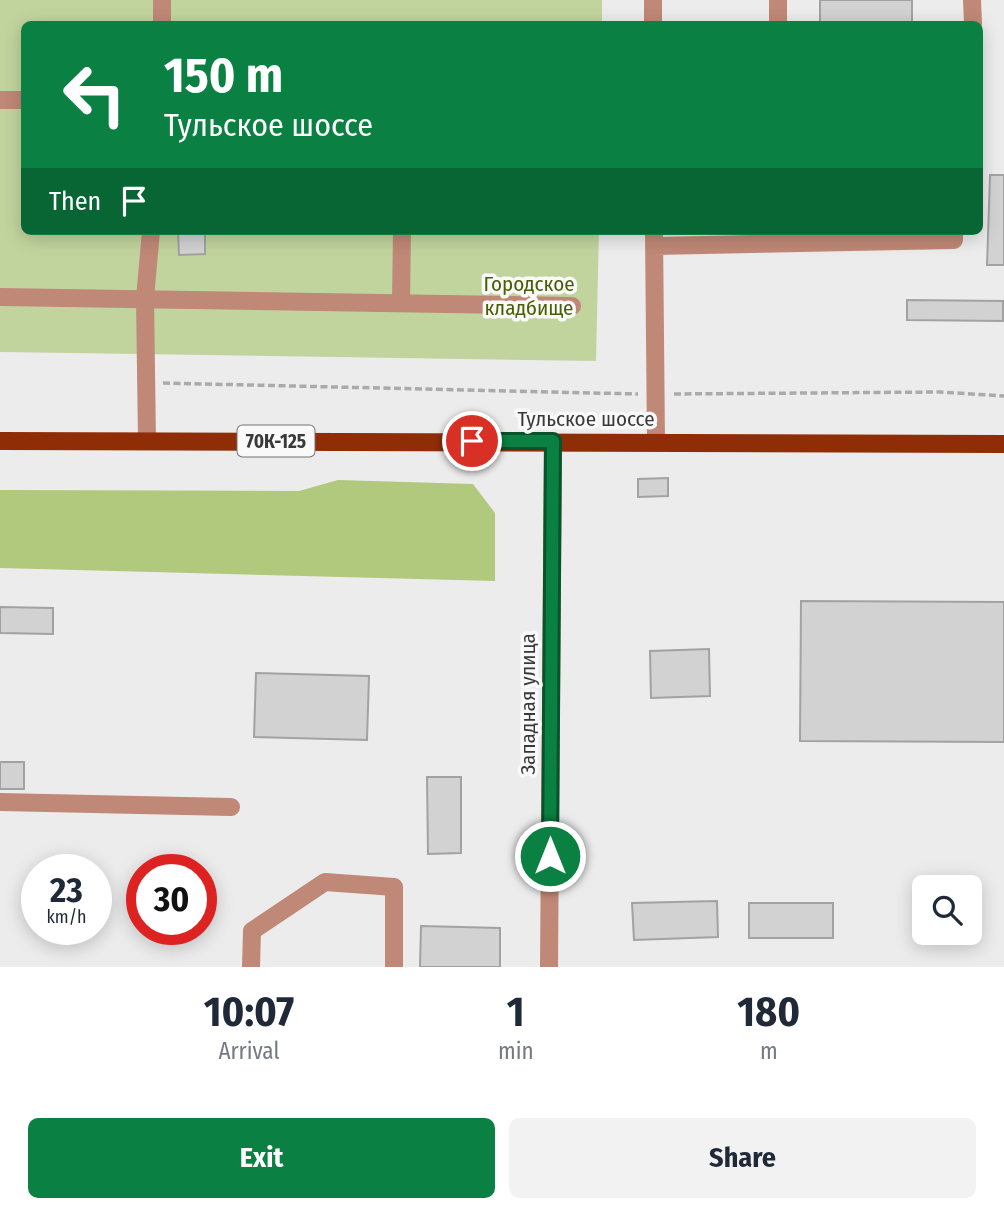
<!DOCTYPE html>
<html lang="en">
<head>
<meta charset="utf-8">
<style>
	body { margin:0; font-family:"Fira Sans Condensed",sans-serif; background:#f2f2f3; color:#1f2937; height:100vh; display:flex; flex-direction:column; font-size:26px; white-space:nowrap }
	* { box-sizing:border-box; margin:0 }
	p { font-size:23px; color:#747a83 }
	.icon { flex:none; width:38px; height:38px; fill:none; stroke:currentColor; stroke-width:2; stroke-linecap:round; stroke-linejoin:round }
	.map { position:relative; height:967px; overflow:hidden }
	.details { display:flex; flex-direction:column; background:#fff; flex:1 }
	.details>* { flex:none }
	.top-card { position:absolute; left:21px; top:21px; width:962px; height:214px; border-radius:10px; box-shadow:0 4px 18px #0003; background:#0b8043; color:#fff; overflow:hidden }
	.fabs { position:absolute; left:912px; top:875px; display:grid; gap:14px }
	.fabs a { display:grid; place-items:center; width:70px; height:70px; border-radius:10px; background:#fff; box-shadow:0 4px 18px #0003; font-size:35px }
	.speed { position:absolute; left:21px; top:854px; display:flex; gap:14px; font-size:35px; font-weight:700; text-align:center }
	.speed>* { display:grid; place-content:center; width:91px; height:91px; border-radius:50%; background:#fff; box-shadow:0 4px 18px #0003; line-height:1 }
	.speed small { font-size:18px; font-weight:400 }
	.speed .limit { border:10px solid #d22; background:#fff; color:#111 }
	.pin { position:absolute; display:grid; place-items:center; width:60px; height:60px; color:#fff; margin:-30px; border:4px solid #fff; border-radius:50%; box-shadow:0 2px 7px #0007 }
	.me { position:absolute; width:77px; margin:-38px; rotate:0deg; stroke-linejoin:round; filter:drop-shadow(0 0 5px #0008) }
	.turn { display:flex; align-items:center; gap:24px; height:147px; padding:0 28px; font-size:32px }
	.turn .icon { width:91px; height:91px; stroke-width:2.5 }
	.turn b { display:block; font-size:49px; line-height:60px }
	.then { display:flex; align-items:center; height:66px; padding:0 28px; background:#0003; gap:14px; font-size:26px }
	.eta { display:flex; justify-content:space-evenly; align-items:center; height:119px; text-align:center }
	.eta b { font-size:42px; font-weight:700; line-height:49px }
	.primary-button { display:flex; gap:14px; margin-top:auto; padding:14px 28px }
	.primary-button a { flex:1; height:80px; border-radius:10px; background:#0b8043; color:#fff; font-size:28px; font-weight:700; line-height:80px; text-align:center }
	.primary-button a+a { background:#f2f2f3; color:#1f2937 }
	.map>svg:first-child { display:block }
	.green { fill:#c2d49e }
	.forest { fill:#b1c97c }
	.building { fill:#d2d2d3; stroke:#a2a2a3; stroke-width:2 }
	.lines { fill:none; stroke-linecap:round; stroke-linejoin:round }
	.path { stroke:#aaaaab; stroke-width:3.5; stroke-dasharray:7 3.5; stroke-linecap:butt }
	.minor { stroke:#c08876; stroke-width:18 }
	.major { stroke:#8f2d06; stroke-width:18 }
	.route-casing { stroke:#07532c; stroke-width:18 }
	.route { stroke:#0b8043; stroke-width:12 }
	.labels { text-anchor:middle; stroke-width:7; stroke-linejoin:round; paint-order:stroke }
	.shield { fill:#f9f9fa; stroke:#737374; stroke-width:2 }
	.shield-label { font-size:19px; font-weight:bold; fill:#39393a }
	.park-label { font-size:21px; fill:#495d02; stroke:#f9f9fa }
	.street-label { font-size:21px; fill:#39393a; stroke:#f9f9fa }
</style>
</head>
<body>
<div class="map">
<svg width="1004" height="967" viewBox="0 0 1004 967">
	<rect width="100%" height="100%" fill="#ececed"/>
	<path class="green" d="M 0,0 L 602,0 L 602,24 L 24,24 L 24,231 L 599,231 L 596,361 L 0,352 Z"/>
	<path class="forest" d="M 338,480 L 473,484 L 495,513 L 495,581 L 0,568 L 0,490 L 299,491 Z"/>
	<path class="building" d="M 820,0 L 912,0 L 912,24 L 820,24 Z
		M 990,175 L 1004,175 L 1004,265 L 987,265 Z
		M 178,231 L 205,231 L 205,254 L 179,255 Z
		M 907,300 L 1003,301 L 1003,321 L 907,320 Z
		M 668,478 L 668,496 L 638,497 L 638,479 Z
		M 801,601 L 1004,602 L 1004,742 L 800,741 Z
		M 0,607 L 53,608 L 53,634 L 0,633 Z
		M 709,649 L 710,696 L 651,698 L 650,651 Z
		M 256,673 L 369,676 L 367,740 L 254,737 Z
		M 0,762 L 24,762 L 24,789 L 0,789 Z
		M 427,777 L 461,777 L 461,853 L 428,854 Z
		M 717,901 L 718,937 L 634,940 L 632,903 Z
		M 749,903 L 833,903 L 833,938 L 749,938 Z
		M 421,926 L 500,928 L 500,967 L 420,967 Z"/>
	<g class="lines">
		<path class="path" d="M 163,383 L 638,394
			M 674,394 L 940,392 L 1004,396"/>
		<path class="minor" d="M 653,0 L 653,24
			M 972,0 L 973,24
			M 162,24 L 162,0
			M 778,24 L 778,0
			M 0,100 L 24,100
			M 654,231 L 656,442
			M 655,246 L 954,240 L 954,231
			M 0,297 L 572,306
			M 401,303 L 402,231
			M 147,441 L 145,298 L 151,231
			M 0,802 L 231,807
			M 251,967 L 252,931 L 325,882 L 394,887 L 394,967
			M 549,967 L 553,441"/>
		<path class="major" d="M 0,441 L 1004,444"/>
	</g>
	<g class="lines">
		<g class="route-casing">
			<path id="route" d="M 472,441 L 553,441 L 550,856"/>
		</g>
		<use href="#route" class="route"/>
	</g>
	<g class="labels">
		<rect class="shield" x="237.5" y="425.5" width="77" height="31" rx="5"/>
		<g class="shield-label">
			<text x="276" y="448">70К-125</text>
		</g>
		<g class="park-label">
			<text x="529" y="291">Городское<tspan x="529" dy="24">кладбище</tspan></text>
		</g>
		<g class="street-label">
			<text x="586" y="426">Тульское шоссе</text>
			<text transform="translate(528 704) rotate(-90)" y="7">Западная улица</text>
		</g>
	</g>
</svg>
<div class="fabs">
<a><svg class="icon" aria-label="search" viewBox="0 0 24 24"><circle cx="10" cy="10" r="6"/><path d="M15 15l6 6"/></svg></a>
</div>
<div class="speed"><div>23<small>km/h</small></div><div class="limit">30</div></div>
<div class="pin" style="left:472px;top:441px;background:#d93025"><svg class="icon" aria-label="arrive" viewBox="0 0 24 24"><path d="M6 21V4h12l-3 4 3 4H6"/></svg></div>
<svg class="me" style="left:550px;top:856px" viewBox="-20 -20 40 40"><circle r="17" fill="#0b8043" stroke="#fff" stroke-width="3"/><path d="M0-11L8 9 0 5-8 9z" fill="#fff"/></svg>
<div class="top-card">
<div class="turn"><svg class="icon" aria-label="left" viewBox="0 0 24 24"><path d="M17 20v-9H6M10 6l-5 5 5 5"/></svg><div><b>150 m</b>Тульское шоссе</div></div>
<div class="then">Then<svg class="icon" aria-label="arrive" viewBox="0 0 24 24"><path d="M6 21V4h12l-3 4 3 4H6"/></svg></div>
</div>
</div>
<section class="details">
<div class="eta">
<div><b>10:07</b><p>Arrival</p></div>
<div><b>1</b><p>min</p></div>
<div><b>180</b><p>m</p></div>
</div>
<div class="primary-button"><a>Exit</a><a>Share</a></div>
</section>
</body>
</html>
